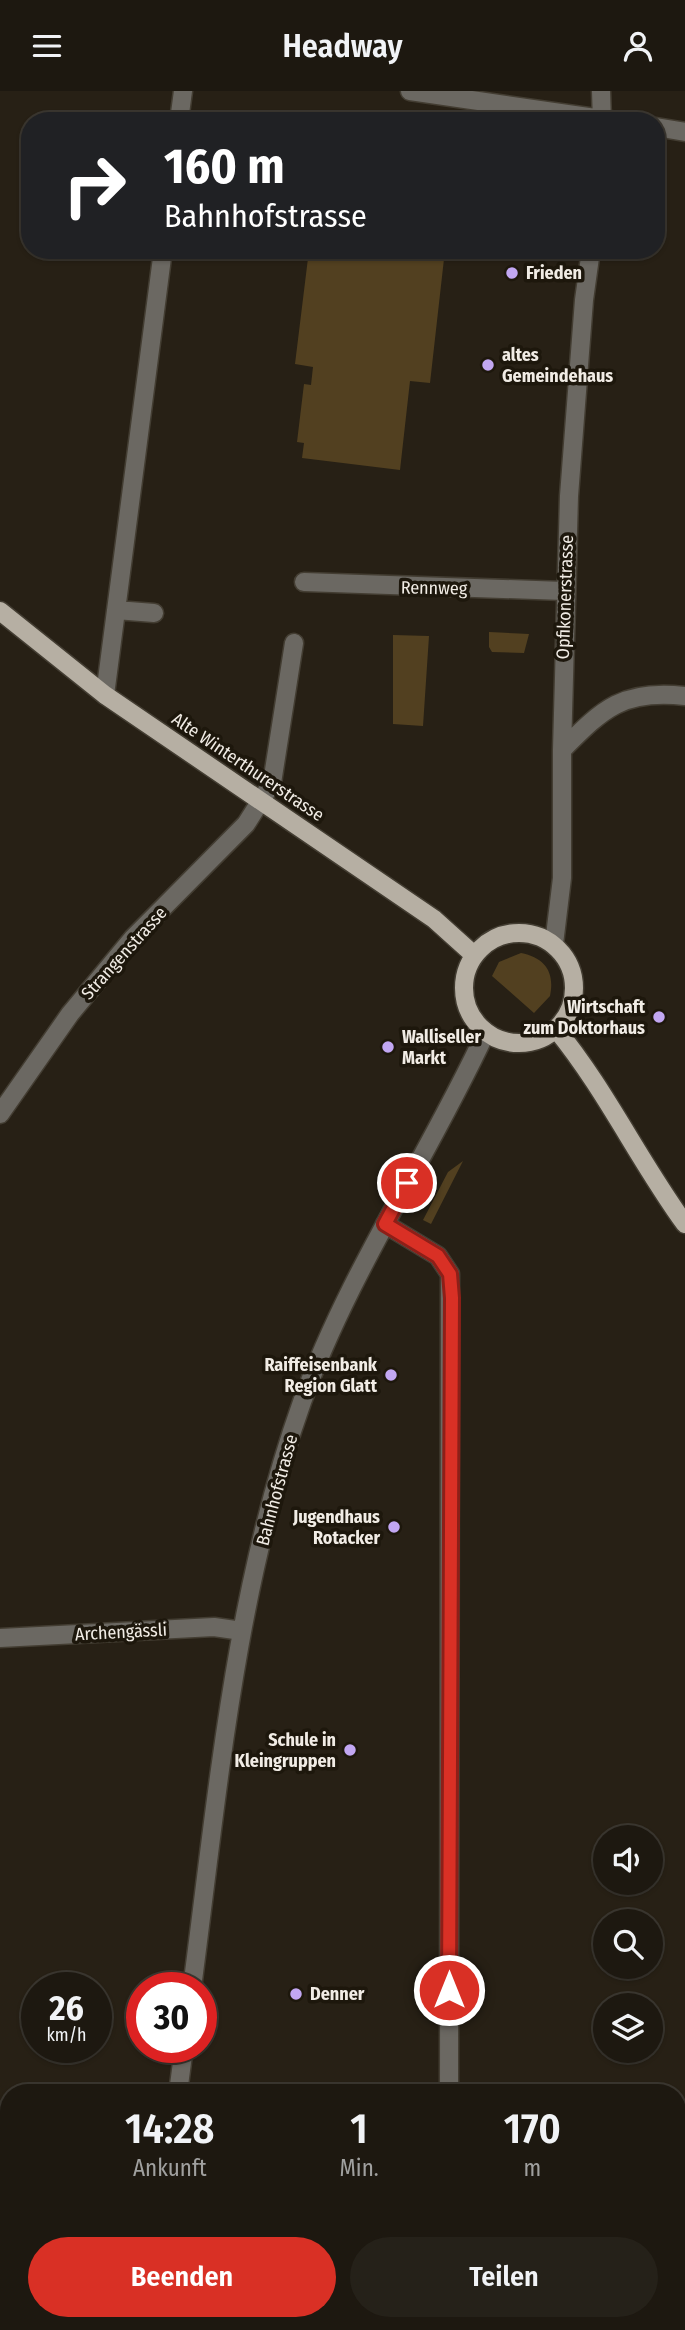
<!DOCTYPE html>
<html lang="de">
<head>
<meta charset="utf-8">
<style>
	body { margin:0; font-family:"Fira Sans Condensed",sans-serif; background:#252119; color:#f1f3f6; height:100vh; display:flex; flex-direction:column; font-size:26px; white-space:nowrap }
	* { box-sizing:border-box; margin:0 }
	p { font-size:23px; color:#a0a09f }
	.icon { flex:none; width:38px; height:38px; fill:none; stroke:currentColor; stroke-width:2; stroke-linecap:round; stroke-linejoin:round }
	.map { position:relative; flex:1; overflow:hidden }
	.sheet { position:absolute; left:0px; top:1993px; width:686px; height:247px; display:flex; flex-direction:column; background:#1d1810; border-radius:28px 28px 0 0; box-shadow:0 2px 5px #0004,0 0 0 2px #3b3730 }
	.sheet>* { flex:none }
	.hud { position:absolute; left:21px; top:21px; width:644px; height:147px; border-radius:28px; box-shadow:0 2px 5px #0004,0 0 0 2px #3b3730; background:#202124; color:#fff; overflow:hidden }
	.buttons { position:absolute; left:593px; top:1734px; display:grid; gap:14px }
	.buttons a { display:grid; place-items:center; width:70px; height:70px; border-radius:50%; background:#1d1810; box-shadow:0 2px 5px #0004,0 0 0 2px #3b3730; font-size:35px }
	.speed { position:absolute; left:21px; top:1881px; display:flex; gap:14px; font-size:35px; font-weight:700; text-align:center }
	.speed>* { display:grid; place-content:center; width:91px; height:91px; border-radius:50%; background:#1d1810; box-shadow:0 2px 5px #0004,0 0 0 2px #3b3730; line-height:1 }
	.speed small { font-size:18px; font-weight:400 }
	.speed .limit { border:10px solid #d22; background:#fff; color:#111 }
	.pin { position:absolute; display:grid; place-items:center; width:60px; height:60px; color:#fff; margin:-30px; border:4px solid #fff; border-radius:50%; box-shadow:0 2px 7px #0007 }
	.me { position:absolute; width:77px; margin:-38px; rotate:0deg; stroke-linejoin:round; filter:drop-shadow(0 0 5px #0008) }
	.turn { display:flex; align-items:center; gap:24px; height:147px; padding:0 28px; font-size:32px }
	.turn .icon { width:91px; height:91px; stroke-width:2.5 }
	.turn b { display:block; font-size:49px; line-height:60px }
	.eta { display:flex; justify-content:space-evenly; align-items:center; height:119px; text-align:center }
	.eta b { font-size:42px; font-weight:600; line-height:49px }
	.action { display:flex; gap:14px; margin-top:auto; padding:14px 28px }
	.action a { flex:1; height:80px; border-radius:42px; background:#d93025; color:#fff; font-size:28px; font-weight:600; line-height:80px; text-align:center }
	.action a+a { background:#252119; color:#f1f3f6 }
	header { display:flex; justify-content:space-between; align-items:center; height:91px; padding:0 28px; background:#1d1810; font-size:32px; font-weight:600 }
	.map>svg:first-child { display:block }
	.green { fill:#524020 }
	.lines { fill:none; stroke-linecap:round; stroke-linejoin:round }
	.minor-casing { stroke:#433d32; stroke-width:21 }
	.major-casing { stroke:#433d32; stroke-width:21 }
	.minor { stroke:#6b6862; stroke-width:18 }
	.major { stroke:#b6afa3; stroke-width:18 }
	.route-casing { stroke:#8d1f18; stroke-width:18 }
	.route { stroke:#d93025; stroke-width:12 }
	.poi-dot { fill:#c2a7f2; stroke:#1d170c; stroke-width:2.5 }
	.labels { text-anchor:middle; stroke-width:7; stroke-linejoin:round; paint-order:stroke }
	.poi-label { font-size:18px; font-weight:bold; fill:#f1ece5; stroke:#1d170c; text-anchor:start }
	.street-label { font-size:18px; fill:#f1ece5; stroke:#1d170c }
</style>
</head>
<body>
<header><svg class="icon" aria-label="menu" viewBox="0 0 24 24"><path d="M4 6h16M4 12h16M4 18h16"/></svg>Headway<svg class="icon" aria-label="person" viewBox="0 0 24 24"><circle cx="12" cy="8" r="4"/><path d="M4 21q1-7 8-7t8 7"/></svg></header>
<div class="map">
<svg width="685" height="2239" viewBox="0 0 685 2239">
	<rect width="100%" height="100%" fill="#272015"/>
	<path class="green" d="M 309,159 L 445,159 L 430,292 L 410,290 L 400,379 L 302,367 L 304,352 L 297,351 L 304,293 L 311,294 L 313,276 L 295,273 Z
		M 489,541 L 529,543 L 524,562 L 492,561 L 489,556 Z
		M 393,544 L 429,545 L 423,635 L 393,633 Z
		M 521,862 C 545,867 555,881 550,905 L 534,922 L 492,885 L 499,871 Z
		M 463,1070 L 431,1133 L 423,1129 L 448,1081 Z"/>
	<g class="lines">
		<g class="minor-casing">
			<path id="minor" d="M 410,0 L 616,30
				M 601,0 L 602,30
				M 179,30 L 183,0
				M 656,36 L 685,41
				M 304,491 L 564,500
				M 116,519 L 154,522
				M 105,604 L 163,159
				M 562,659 C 603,618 622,598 685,605
				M 554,853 L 562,787 L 562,659 L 569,405 L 584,209 L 591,159
				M 0,1023 L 70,923 L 133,847 L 246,733 L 272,692 L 294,552
				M 385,1133 L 438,1165 L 450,1183 L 449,2002
				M 0,1547 L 214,1536 L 242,1540
				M 192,1897 C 218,1700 235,1499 302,1311 C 349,1181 428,1066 486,941
				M 178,2002 L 184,1956
				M 0,2149 L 9,2150
				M 451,2231 L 451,2239
				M 146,2239 L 147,2231"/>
		</g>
		<g class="major-casing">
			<path id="major" d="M 0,520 L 105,604 L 434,828 L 474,864
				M464 897a55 55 0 1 1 110 0a55 55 0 1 1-110 0Z
				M 556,938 C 606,999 639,1070 685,1133"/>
		</g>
		<use href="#minor" class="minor"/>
		<use href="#major" class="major"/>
	</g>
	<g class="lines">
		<g class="route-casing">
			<path id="route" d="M 407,1092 L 385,1133 L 438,1165 L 450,1183 L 452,1207 L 449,1899"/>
		</g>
		<use href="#route" class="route"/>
	</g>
	<g class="poi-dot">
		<circle cx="512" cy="182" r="7"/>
		<circle cx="488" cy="274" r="7"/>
		<circle cx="659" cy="926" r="7"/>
		<circle cx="388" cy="956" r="7"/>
		<circle cx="391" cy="1284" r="7"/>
		<circle cx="394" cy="1436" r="7"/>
		<circle cx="350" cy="1659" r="7"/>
		<circle cx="296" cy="1903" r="7"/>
	</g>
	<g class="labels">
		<g class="poi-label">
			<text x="526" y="188">Frieden</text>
			<text x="502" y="270">altes<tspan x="502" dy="21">Gemeindehaus</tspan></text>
			<text x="645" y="922" text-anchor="end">Wirtschaft<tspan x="645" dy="21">zum Doktorhaus</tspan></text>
			<text x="402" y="952">Walliseller<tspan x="402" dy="21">Markt</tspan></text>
			<text x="377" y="1280" text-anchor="end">Raiffeisenbank<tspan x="377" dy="21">Region Glatt</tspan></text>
			<text x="380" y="1432" text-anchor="end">Jugendhaus<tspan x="380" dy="21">Rotacker</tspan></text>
			<text x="336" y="1655" text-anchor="end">Schule in<tspan x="336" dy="21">Kleingruppen</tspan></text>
			<text x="310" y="1909">Denner</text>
		</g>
		<g class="street-label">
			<text transform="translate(434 497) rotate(1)" y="6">Rennweg</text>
			<text transform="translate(565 506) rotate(-88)" y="6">Opfikonerstrasse</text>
			<text transform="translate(248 676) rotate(34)" y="6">Alte Winterthurerstrasse</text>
			<text transform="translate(124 862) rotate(-48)" y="6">Strangenstrasse</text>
			<text transform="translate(277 1399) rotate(-75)" y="6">Bahnhofstrasse</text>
			<text transform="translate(121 1541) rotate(-3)" y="6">Archengässli</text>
		</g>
	</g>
</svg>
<div class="buttons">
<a><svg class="icon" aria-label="sound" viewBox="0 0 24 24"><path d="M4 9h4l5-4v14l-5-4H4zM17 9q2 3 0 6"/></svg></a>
<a><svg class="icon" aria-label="search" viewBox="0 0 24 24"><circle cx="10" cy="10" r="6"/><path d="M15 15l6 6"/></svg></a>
<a><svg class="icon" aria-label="layers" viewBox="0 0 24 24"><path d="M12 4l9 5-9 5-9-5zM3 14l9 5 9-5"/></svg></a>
</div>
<div class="speed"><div>26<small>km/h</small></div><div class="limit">30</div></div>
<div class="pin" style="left:407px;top:1092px;background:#d93025"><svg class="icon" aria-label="arrive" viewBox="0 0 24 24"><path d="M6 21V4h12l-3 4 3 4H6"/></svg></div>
<svg class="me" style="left:449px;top:1899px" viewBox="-20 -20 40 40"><circle r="17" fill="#d93025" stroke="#fff" stroke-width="3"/><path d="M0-11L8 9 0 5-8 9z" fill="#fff"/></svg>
<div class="hud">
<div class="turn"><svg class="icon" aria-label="right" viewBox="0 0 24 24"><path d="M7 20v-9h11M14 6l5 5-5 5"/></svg><div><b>160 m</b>Bahnhofstrasse</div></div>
</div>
<section class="sheet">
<div class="eta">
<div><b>14:28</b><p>Ankunft</p></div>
<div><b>1</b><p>Min.</p></div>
<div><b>170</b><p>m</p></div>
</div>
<div class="action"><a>Beenden</a><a>Teilen</a></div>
</section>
</div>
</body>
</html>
